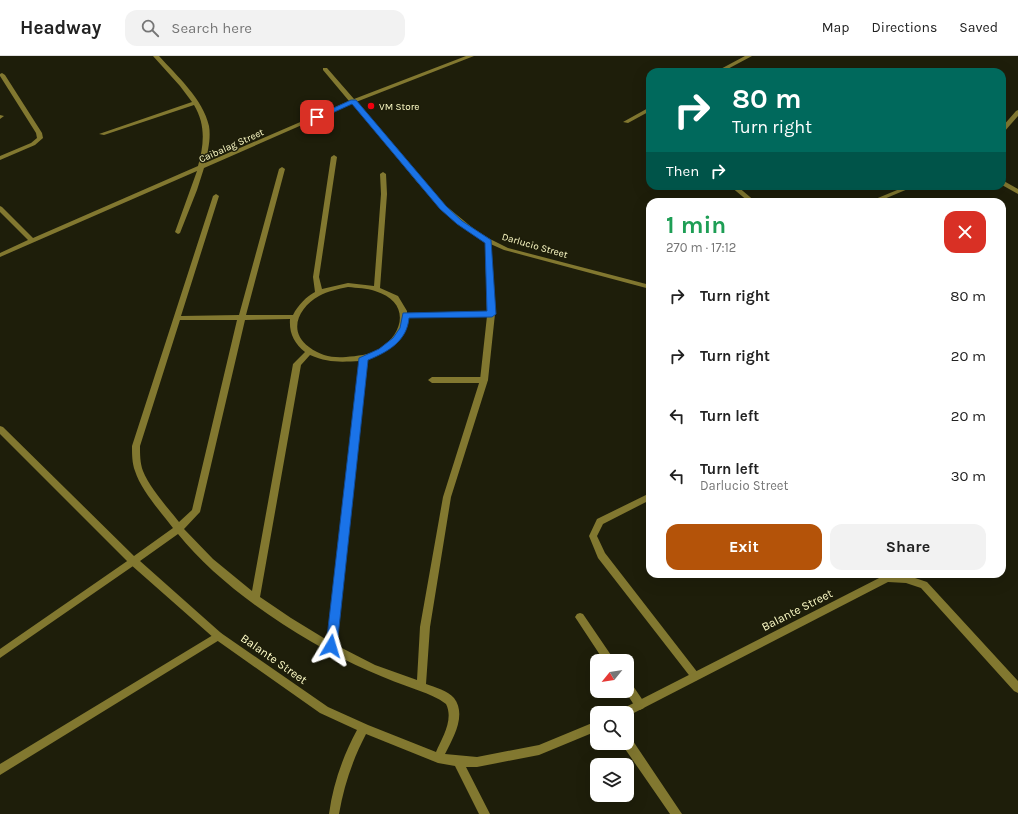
<!DOCTYPE html>
<html lang="en">
<head>
<meta charset="utf-8">
<style>
	body { margin:0; font-family:Karla,sans-serif; background:#f2f2f2; color:#222; height:100vh; display:flex; flex-direction:column; font-size:15px; white-space:nowrap }
	* { box-sizing:border-box; margin:0 }
	p { font-size:13px; color:#767676 }
	.icon { flex:none; width:22px; height:22px; fill:none; stroke:currentColor; stroke-width:2; stroke-linecap:round; stroke-linejoin:round }
	.map { position:relative; flex:1; overflow:hidden }
	.sheet { position:absolute; left:646px; top:142px; width:360px; height:380px; display:flex; flex-direction:column; background:#fff; border-radius:12px; box-shadow:0 4px 16px #0002 }
	.sheet>* { flex:none }
	.hud { position:absolute; left:646px; top:12px; width:360px; height:122px; border-radius:12px; box-shadow:0 4px 16px #0002; background:#00695c; color:#fff; overflow:hidden }
	.needle { width:26px; rotate:240deg }
	.tools { position:absolute; left:590px; top:598px; display:grid; gap:8px }
	.tools a { display:grid; place-items:center; width:44px; height:44px; border-radius:8px; background:#fff; box-shadow:0 4px 16px #0002; font-size:20px }
	.pin { position:absolute; display:grid; place-items:center; width:34px; height:34px; color:#fff; margin:-17px; border-radius:8px; box-shadow:0 2px 6px #0006 }
	.me { position:absolute; width:44px; margin:-22px; rotate:7deg; stroke-linejoin:round; filter:drop-shadow(0 0 3px #0008) }
	.turn { display:flex; align-items:center; gap:14px; height:84px; padding:0 20px; font-size:18px }
	.turn .icon { width:52px; height:52px; stroke-width:2.5 }
	.turn b { display:block; font-size:28px; line-height:34px }
	.then { display:flex; align-items:center; height:38px; padding:0 20px; background:#0003; gap:8px; font-size:15px }
	.round { display:grid; place-items:center; flex:none; width:42px; height:42px; border-radius:12px; background:#f2f2f2 }
	.summary { display:flex; align-items:center; justify-content:space-between; height:68px; padding:0 20px }
	h1 { font-size:24px; font-weight:700; line-height:30px; color:#1e9e55 }
	.cta { display:flex; gap:8px; margin-top:auto; padding:8px 20px }
	.cta a { flex:1; height:46px; border-radius:12px; background:#b45309; color:#fff; font-size:16px; font-weight:700; line-height:46px; text-align:center }
	.cta a+a { background:#f2f2f2; color:#222 }
	ul { padding:0; list-style:none }
	li { display:flex; align-items:center; gap:12px; height:60px; padding:0 20px }
	li div { flex:1 }
	li b { display:block; font-size:15px }
	li em { font-style:normal }
	header { display:flex; align-items:center; gap:24px; box-sizing:border-box; height:56px; padding:0 20px; background:#fff; border-bottom:1px solid #e0e0e0 }
	header strong { font-size:19px }
	nav { display:flex; gap:22px; margin-inline-start:auto; font-size:14px }
	.search { width:280px; height:36px; background:#f2f2f2; display:flex; align-items:center; gap:10px; box-sizing:border-box; padding:0 14px; border-radius:12px; color:#767676; font-size:15px }
	.map>svg:first-child { display:block }
	.lines { fill:none; stroke-linecap:round; stroke-linejoin:round }
	.lane { fill:#827830; fill-rule:evenodd }
	.street { fill:#827830; fill-rule:evenodd }
	.route { fill:#1a73e8; stroke:#114b97 }
	.poi-dot { fill:#f2000e; stroke:#1e1e0a; stroke-width:1.5 }
	.labels { text-anchor:middle; stroke-width:3; stroke-linejoin:round; paint-order:stroke }
	.far-poi-label { font-size:10px; fill:#fffdc7; stroke:#1e1e0a; text-anchor:start }
	.far-street-label { font-size:10px; fill:#fffdc7; stroke:#1e1e0a }
	.street-label { font-size:12px; fill:#fffdc7; stroke:#1e1e0a }
</style>
</head>
<body>
<header>
<strong>Headway</strong>
<div class="search"><svg class="icon" aria-label="search" viewBox="0 0 24 24"><circle cx="10" cy="10" r="6"/><path d="M15 15l6 6"/></svg>Search here</div>
<nav><a>Map</a><a>Directions</a><a>Saved</a></nav>
</header>
<div class="map">
<svg width="1018" height="758" viewBox="0 0 1018 758">
	<rect width="100%" height="100%" fill="#1e1e0a"/>
	<g class="lines">
		<path class="lane" d="M 745,0 L 752,0 L 722,16 L 715,16 Z
			M 650,51 L 650,55 L 628,67 L 623,66 Z
			M 0,59 L 4,60 L 0,63 Z
			M 488,184 L 491,186 L 495,258 L 491,260 L 487,258 L 485,186 Z
			M 432,321 L 484,321 L 488,324 L 484,327 L 432,327 L 428,324 Z
			M 650,437 L 650,444 L 603,468 L 597,480 L 605,497 L 698,617 L 700,620 L 698,623 L 695,625 L 692,623 L 598,502 L 589,480 L 597,463 Z
			M 133,501 L 136,502 L 137,505 L 136,508 L 0,602 L 0,593 Z
			M 580,557 L 583,558 L 615,605 L 604,605 L 577,564 L 575,561 L 577,558 Z
			M 218,576 L 221,577 L 223,580 L 221,583 L 0,719 L 0,708 Z
			M 627,625 L 631,627 L 644,646 L 645,649 L 644,652 L 640,654 L 636,652 L 625,635 L 627,635 Z"/>
		<path class="street" d="M 153,0 L 159,0 C 177,20 203,43 209,70 C 211,82 208,96 205,107 L 349,45 L 323,14 L 323,12 L 327,12 L 354,43 L 466,0 L 474,0 L 356,46 L 421,123 L 446,150 L 474,173 L 490,183 L 508,192 L 650,229 L 650,233 L 504,194 L 486,186 L 469,176 L 441,153 L 417,126 L 352,47 L 204,112 L 197,134 L 180,177 L 178,178 L 175,176 L 197,115 L 0,201 L 0,197 L 28,184 L 0,156 L 0,150 L 2,151 L 33,182 L 198,110 C 204,89 206,69 194,49 L 104,79 L 99,78 L 192,46 L 180,30 Z
			M 2,17 L 5,19 L 42,77 L 43,82 L 35,89 L 0,104 L 0,100 L 31,87 L 37,82 L 36,77 L 0,20 L 0,18 Z
			M 1018,54 L 1018,60 L 1004,76 L 1002,77 L 1002,71 L 1016,55 Z
			M 334,99 L 337,101 L 319,221 L 322,233 L 348,227 L 374,230 L 381,138 L 380,118 L 383,116 L 386,118 L 387,138 L 380,232 L 398,240 L 407,255 L 407,257 L 491,256 L 495,258 L 488,324 L 451,441 L 430,571 L 426,628 C 435,631 448,635 454,642 C 467,659 453,682 445,698 L 477,701 L 539,689 L 597,665 L 597,675 L 539,699 L 477,711 L 466,711 L 490,758 L 479,758 L 455,710 L 438,707 L 366,678 C 353,703 344,729 339,758 L 329,758 C 333,728 343,700 357,674 L 320,657 L 215,583 L 130,508 L 0,378 L 0,370 L 3,371 L 134,500 L 173,472 C 160,455 141,434 135,415 C 132,407 132,398 132,390 L 213,140 L 216,138 L 219,140 L 181,260 L 239,259 L 279,113 L 282,111 L 285,113 L 246,259 L 293,259 C 298,249 306,241 315,236 L 313,221 L 331,101 ZM 348,231 C 357,232 367,232 375,235 C 409,245 406,276 379,293 C 369,299 357,300 346,301 C 332,302 321,300 309,291 C 287,275 299,251 319,240 C 328,235 338,233 348,231 ZM 487,260 L 480,324 L 443,441 L 420,571 L 417,624 L 375,609 L 336,589 L 368,303 C 387,296 407,285 407,261 ZM 290,263 C 289,277 294,287 305,296 L 293,308 L 252,535 L 213,503 L 184,473 L 200,456 L 245,264 ZM 180,264 L 237,264 L 192,454 L 179,466 C 168,452 149,431 143,415 C 140,407 140,398 140,390 ZM 310,299 C 328,307 341,306 360,305 L 327,584 L 291,562 L 260,541 L 301,309 ZM 178,478 C 222,533 304,587 369,615 C 385,622 403,629 420,635 C 429,638 438,642 446,648 C 454,664 442,682 436,696 L 368,669 L 328,651 L 221,577 L 140,505 Z
			M 1002,124 L 1018,133 L 1018,138 L 1002,129 Z
			M 730,130 L 737,130 L 756,146 L 749,146 Z
			M 907,130 L 915,130 L 877,146 L 868,146 Z
			M 887,518 L 906,519 L 927,526 L 1018,625 L 1018,637 L 1014,635 L 921,532 L 906,527 L 888,526 L 628,660 L 627,657 L 619,657 L 620,654 Z
			M 627,681 L 631,682 L 682,758 L 670,758 L 623,690 L 622,687 L 627,687 Z"/>
	</g>
	<path class="route" d="M 351,44 L 356,44 L 446,150 L 462,165 L 491,184 L 496,258 L 492,261 L 409,262 C 407,285 388,296 368,304 L 337,590 L 335,594 L 331,595 L 327,594 L 326,590 L 359,302 L 379,293 L 393,282 L 400,272 L 403,257 L 487,255 L 485,187 L 457,168 L 440,153 L 352,48 L 319,63 L 314,61 Z"/>
	<circle class="poi-dot" cx="371" cy="50" r="4"/>
	<g class="labels">
		<g class="far-poi-label">
			<text x="379" y="54">VM Store</text>
		</g>
		<g class="far-street-label">
			<text transform="translate(231 89) rotate(-24)" y="4">Caibalag Street</text>
			<text transform="translate(535 189) rotate(16)" y="4">Darlucio Street</text>
		</g>
		<g class="street-label">
			<text transform="translate(797 554) rotate(-27)" y="4">Balante Street</text>
			<text transform="translate(274 603) rotate(35)" y="4">Balante Street</text>
		</g>
	</g>
</svg>
<div class="tools">
<a><svg class="needle" viewBox="-14 -14 28 28"><path d="M0-13l5 13h-10z" fill="#e53935"/><path d="M0 13l5-13h-10z" fill="#767676"/></svg></a>
<a><svg class="icon" aria-label="search" viewBox="0 0 24 24"><circle cx="10" cy="10" r="6"/><path d="M15 15l6 6"/></svg></a>
<a><svg class="icon" aria-label="layers" viewBox="0 0 24 24"><path d="M12 4l9 5-9 5-9-5zM3 14l9 5 9-5"/></svg></a>
</div>
<div class="pin" style="left:317px;top:61px;background:#d93025"><svg class="icon" aria-label="arrive" viewBox="0 0 24 24"><path d="M6 21V4h12l-3 4 3 4H6"/></svg></div>
<svg class="me" style="left:331px;top:590px" viewBox="-20 -20 40 40"><path d="M0-17L14 15 0 8-14 15z" fill="#1a73e8" stroke="#fff" stroke-width="4"/></svg>
<div class="hud">
<div class="turn"><svg class="icon" aria-label="right" viewBox="0 0 24 24"><path d="M7 20v-9h11M14 6l5 5-5 5"/></svg><div><b>80 m</b>Turn right</div></div>
<div class="then">Then<svg class="icon" aria-label="right" viewBox="0 0 24 24"><path d="M7 20v-9h11M14 6l5 5-5 5"/></svg></div>
</div>
<section class="sheet">
<div class="summary"><div><h1>1 min</h1><p>270 m · 17:12</p></div><a class="round" style="background:#d93025;color:#fff"><svg class="icon" aria-label="close" viewBox="0 0 24 24"><path d="M6 6l12 12M18 6L6 18"/></svg></a></div>
<ul>
<li><svg class="icon" aria-label="right" viewBox="0 0 24 24"><path d="M7 20v-9h11M14 6l5 5-5 5"/></svg><div><b>Turn right</b></div><em>80 m</em></li>
<li><svg class="icon" aria-label="right" viewBox="0 0 24 24"><path d="M7 20v-9h11M14 6l5 5-5 5"/></svg><div><b>Turn right</b></div><em>20 m</em></li>
<li><svg class="icon" aria-label="left" viewBox="0 0 24 24"><path d="M17 20v-9H6M10 6l-5 5 5 5"/></svg><div><b>Turn left</b></div><em>20 m</em></li>
<li><svg class="icon" aria-label="left" viewBox="0 0 24 24"><path d="M17 20v-9H6M10 6l-5 5 5 5"/></svg><div><b>Turn left</b><p>Darlucio Street</p></div><em>30 m</em></li>
</ul>
<div class="cta"><a>Exit</a><a>Share</a></div>
</section>
</div>
</body>
</html>
